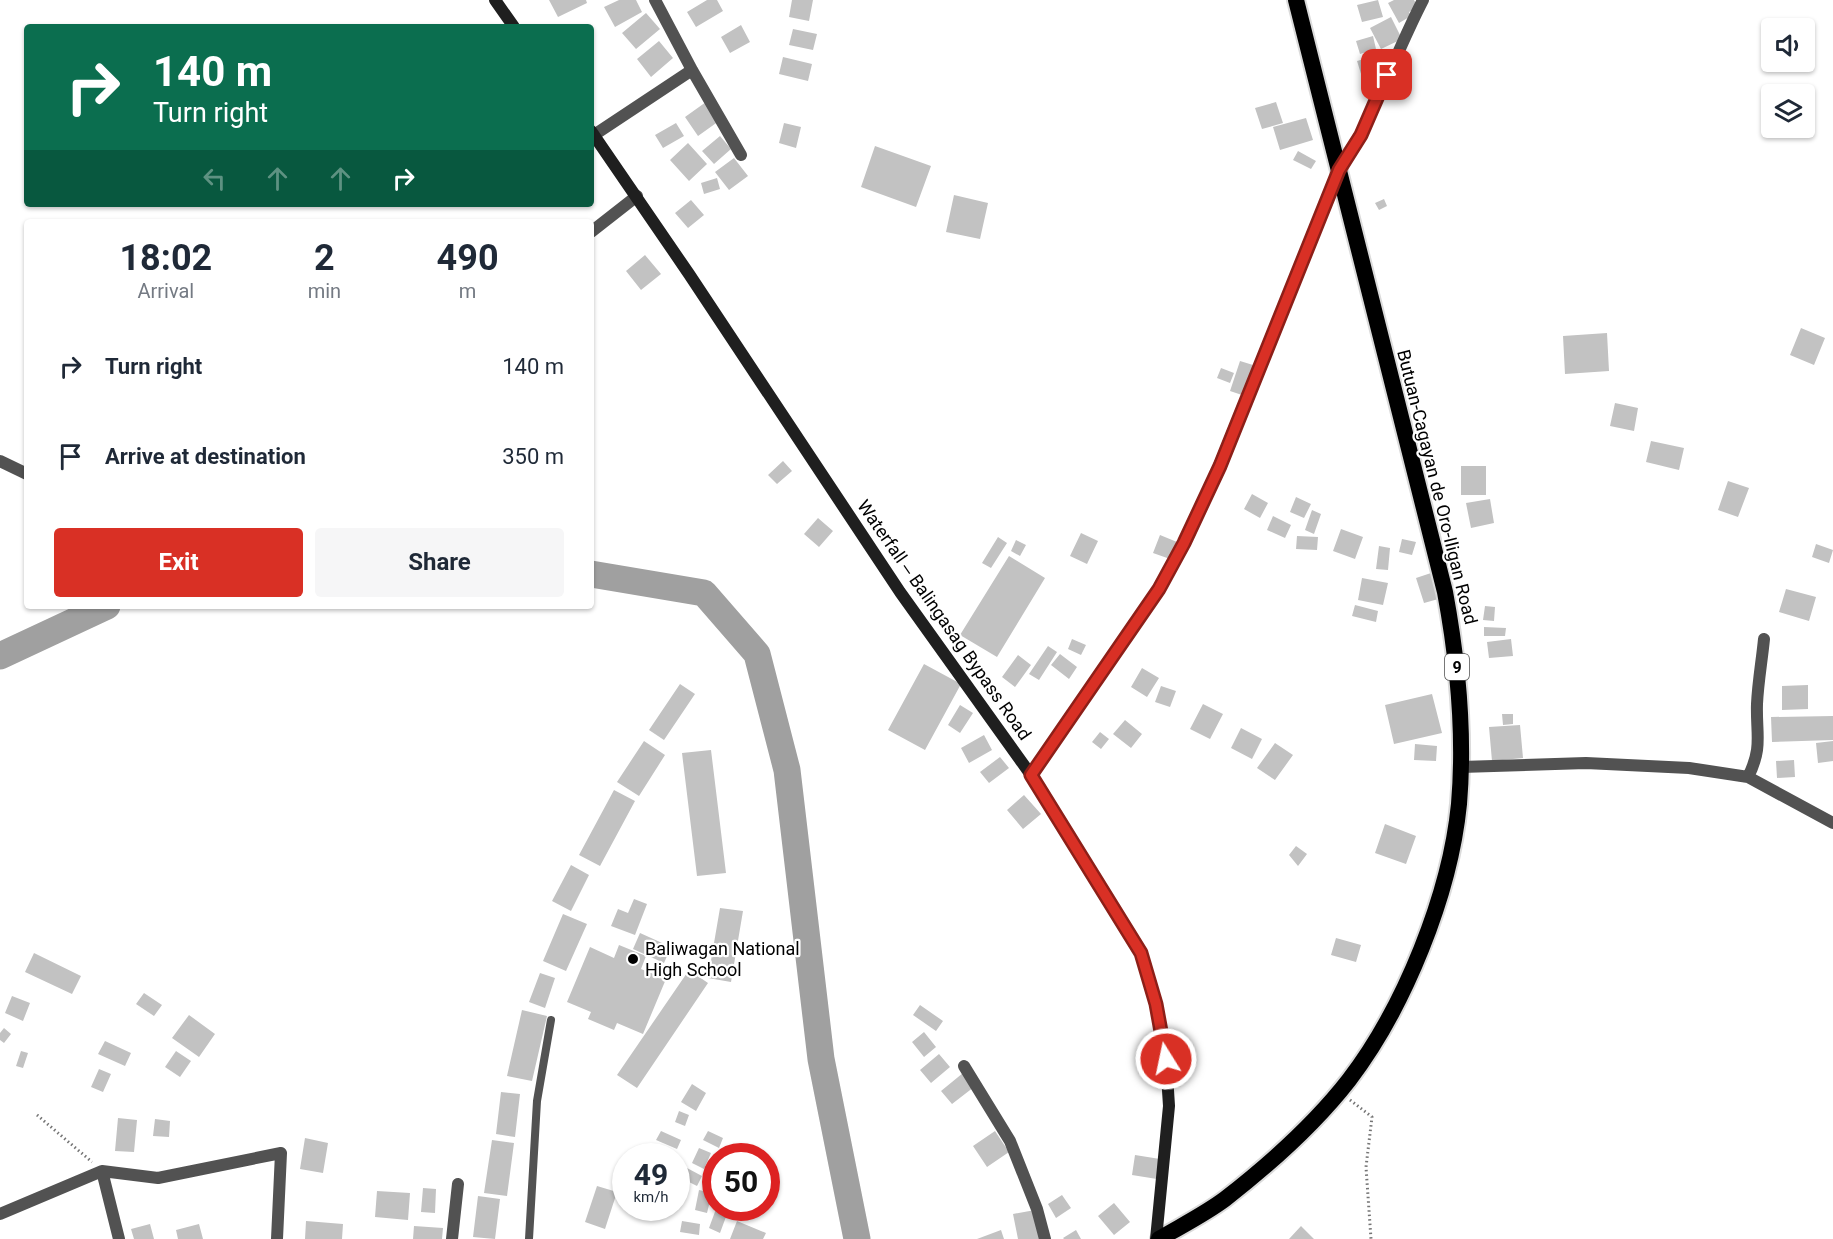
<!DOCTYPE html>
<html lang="en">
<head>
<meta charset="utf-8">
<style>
	body { margin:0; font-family:Roboto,sans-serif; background:#f6f6f7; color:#1f2937; height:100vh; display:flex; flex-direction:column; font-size:22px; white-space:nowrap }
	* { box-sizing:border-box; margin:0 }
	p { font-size:20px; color:#747a83 }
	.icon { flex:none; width:33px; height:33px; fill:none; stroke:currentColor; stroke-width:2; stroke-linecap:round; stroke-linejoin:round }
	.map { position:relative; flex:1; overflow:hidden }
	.details { position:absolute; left:24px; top:219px; width:570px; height:390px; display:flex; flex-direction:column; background:#fff; border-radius:6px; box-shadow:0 2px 4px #0004 }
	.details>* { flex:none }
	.guide { position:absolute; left:24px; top:24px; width:570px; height:183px; border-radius:6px; box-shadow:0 2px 4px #0004; background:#0b6e4f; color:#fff; overflow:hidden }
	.buttons { position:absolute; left:1761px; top:18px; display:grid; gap:12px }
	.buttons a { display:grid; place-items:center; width:54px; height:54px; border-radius:6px; background:#fff; box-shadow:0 2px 4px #0004; font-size:30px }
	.speed { position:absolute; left:612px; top:1143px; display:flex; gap:12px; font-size:30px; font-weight:700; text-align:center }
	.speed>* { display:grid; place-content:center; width:78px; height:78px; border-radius:50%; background:#fff; box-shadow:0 2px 4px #0004; line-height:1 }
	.speed small { font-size:15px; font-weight:400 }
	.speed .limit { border:9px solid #d22; background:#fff; color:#111 }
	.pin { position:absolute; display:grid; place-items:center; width:51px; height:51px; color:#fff; margin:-26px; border-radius:12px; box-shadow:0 3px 9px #0006 }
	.me { position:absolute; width:66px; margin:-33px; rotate:350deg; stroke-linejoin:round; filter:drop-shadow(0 0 4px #0008) }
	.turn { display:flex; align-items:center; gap:21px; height:126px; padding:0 30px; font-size:27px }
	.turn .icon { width:78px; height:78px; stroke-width:2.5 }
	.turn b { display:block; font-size:42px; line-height:51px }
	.lanes { display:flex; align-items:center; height:57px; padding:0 30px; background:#0003; justify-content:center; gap:30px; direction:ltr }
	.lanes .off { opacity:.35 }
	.eta { display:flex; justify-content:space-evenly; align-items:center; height:102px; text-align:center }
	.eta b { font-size:36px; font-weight:700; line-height:42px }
	.cta { display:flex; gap:12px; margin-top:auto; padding:12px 30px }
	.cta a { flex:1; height:69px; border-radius:6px; background:#d93025; color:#fff; font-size:24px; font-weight:700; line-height:69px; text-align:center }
	.cta a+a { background:#f6f6f7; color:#1f2937 }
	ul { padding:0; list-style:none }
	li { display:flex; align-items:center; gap:18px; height:90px; padding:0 30px }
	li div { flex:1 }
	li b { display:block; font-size:22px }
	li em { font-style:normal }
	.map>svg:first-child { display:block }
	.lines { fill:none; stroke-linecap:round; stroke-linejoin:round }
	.river { stroke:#a0a0a0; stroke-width:27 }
	.building { fill:#c2c2c2 }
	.trunk-casing { stroke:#dbdbdb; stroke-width:20 }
	.path { stroke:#747474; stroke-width:3; stroke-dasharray:1.5 3; stroke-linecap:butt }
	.service { stroke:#525252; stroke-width:8 }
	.minor { stroke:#525252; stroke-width:12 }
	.secondary { stroke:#1f1f1f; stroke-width:12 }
	.trunk { stroke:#000; stroke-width:16 }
	.route-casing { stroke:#8d1f18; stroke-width:15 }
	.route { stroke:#d93025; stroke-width:10 }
	.poi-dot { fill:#000; stroke:#fff; stroke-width:2 }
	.labels { text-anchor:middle; stroke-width:4.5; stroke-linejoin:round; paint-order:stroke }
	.shield { fill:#fff; stroke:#4c4c4c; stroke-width:1.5 }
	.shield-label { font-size:16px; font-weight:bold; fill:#000 }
	.street-label { font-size:18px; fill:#000; stroke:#fff }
	.poi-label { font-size:18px; fill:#000; stroke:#fff; text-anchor:start }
</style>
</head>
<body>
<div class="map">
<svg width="1833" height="1239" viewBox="0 0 1833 1239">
	<rect width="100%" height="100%" fill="#fff"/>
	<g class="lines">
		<path class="river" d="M 591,574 L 704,593 L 757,654 L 787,770 L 821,1059 L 857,1239
			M 0,656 L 107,606"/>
	</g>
	<path class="building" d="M 549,0 L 586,0 L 587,3 L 558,17 Z
		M 619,0 L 636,0 L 642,12 L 615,27 L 604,7 Z
		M 707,0 L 717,0 L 723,11 L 696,27 L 687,12 Z
		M 792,0 L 813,0 L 809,21 L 789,17 Z
		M 1378,0 L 1383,17 L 1362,22 L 1357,5 Z
		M 1394,0 L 1414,0 L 1418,7 L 1409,12 L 1411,16 L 1399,23 L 1388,3 Z
		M 646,13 L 660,29 L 636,49 L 622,33 Z
		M 1391,17 L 1402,39 L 1381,49 L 1370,28 Z
		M 741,25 L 750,42 L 730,53 L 721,37 Z
		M 793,29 L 817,34 L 813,50 L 789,45 Z
		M 1373,36 L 1376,49 L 1360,54 L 1356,41 Z
		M 659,41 L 673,58 L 651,77 L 637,59 Z
		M 1378,55 L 1383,70 L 1362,77 L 1357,61 Z
		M 783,57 L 812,64 L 808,81 L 779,74 Z
		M 706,102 L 719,121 L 698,136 L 685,117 Z
		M 1276,102 L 1283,123 L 1262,129 L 1255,108 Z
		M 1306,118 L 1313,140 L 1280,150 L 1273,127 Z
		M 676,123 L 684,136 L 663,148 L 655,135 Z
		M 784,123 L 801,127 L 796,148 L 779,143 Z
		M 720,136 L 731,149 L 714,164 L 702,151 Z
		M 688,143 L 707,164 L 689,181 L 670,160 Z
		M 875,146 L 931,166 L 916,207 L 861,187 Z
		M 1298,151 L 1316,161 L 1311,169 L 1293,160 Z
		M 734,158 L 748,176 L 729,190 L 715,172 Z
		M 717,178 L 720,189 L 704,194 L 701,183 Z
		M 954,195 L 988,203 L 980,239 L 946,232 Z
		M 1384,199 L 1387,206 L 1379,210 L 1375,203 Z
		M 691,200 L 704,215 L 688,228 L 675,213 Z
		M 645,255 L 661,274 L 641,290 L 626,271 Z
		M 1801,328 L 1825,338 L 1814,365 L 1790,355 Z
		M 1607,333 L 1609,371 L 1565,374 L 1563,336 Z
		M 1240,361 L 1253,365 L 1242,395 L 1230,391 Z
		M 1221,368 L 1234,373 L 1230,383 L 1217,378 Z
		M 1615,403 L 1638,408 L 1634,431 L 1610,426 Z
		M 1651,441 L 1684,448 L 1679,470 L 1646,462 Z
		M 783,461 L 792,471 L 777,484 L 768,475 Z
		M 1461,466 L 1486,466 L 1486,495 L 1461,495 Z
		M 1728,481 L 1749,488 L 1738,517 L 1718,510 Z
		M 1252,494 L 1268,503 L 1260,518 L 1244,509 Z
		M 1296,497 L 1311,504 L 1304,518 L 1290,512 Z
		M 1490,499 L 1494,523 L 1471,528 L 1466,503 Z
		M 1312,510 L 1321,514 L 1314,534 L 1305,530 Z
		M 1273,516 L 1291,525 L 1285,538 L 1267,530 Z
		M 818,518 L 833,531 L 819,547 L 804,534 Z
		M 1341,529 L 1363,537 L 1355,559 L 1333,551 Z
		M 1081,533 L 1098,541 L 1087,564 L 1070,556 Z
		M 1160,535 L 1177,542 L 1170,559 L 1153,553 Z
		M 1297,536 L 1318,537 L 1317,550 L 1296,549 Z
		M 998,537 L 1007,543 L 991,568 L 982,563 Z
		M 1402,539 L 1416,542 L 1412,555 L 1399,552 Z
		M 1016,540 L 1026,545 L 1020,556 L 1011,551 Z
		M 1816,544 L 1833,550 L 1829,563 L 1812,557 Z
		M 1379,546 L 1390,548 L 1388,570 L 1376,569 Z
		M 1009,556 L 1045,578 L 997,657 L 960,635 Z
		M 1434,572 L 1442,598 L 1424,603 L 1416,578 Z
		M 1362,578 L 1388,583 L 1383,605 L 1358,600 Z
		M 1786,589 L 1816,597 L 1809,621 L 1779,612 Z
		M 1355,605 L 1378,611 L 1376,622 L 1352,616 Z
		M 1485,606 L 1495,607 L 1494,621 L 1483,620 Z
		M 1484,627 L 1506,628 L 1505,636 L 1484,636 Z
		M 1072,639 L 1086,645 L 1081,655 L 1068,649 Z
		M 1511,639 L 1513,656 L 1489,658 L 1487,642 Z
		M 1048,646 L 1057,652 L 1039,680 L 1029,674 Z
		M 1060,654 L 1077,667 L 1069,679 L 1051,665 Z
		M 1018,655 L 1031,665 L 1015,687 L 1002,677 Z
		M 924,664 L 961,684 L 925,750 L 888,730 Z
		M 1142,668 L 1159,678 L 1147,697 L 1131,687 Z
		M 680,684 L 695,694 L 664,740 L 649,730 Z
		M 1808,685 L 1808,709 L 1782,710 L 1782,686 Z
		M 1161,686 L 1176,691 L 1170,707 L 1155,702 Z
		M 1432,694 L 1442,733 L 1394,744 L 1385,705 Z
		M 1203,704 L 1223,714 L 1210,739 L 1190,729 Z
		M 960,705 L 973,713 L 960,733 L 948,725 Z
		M 1502,714 L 1513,714 L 1513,724 L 1503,725 Z
		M 1833,716 L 1833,740 L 1772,742 L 1771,717 Z
		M 1125,720 L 1142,734 L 1131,748 L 1113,734 Z
		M 1520,725 L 1523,758 L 1492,761 L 1489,727 Z
		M 1241,728 L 1262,739 L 1252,759 L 1231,748 Z
		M 1100,732 L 1109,739 L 1101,749 L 1092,742 Z
		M 984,735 L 992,750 L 969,763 L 961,748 Z
		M 644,741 L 665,755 L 639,796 L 617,782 Z
		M 1833,741 L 1833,761 L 1818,763 L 1816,743 Z
		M 1275,743 L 1293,755 L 1275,780 L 1257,768 Z
		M 1415,744 L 1437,746 L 1436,761 L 1414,760 Z
		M 711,750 L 726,873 L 697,876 L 682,753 Z
		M 1000,757 L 1009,768 L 989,783 L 980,772 Z
		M 1794,760 L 1795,777 L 1777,778 L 1776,761 Z
		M 614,790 L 635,801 L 600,866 L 579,855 Z
		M 1024,795 L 1041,814 L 1023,829 L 1007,810 Z
		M 1385,824 L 1416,836 L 1406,864 L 1375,853 Z
		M 1296,846 L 1307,854 L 1298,866 L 1289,855 Z
		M 571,865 L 589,875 L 571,911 L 552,901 Z
		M 634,899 L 647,904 L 635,935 L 611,926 L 618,909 L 628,913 Z
		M 720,908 L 743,911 L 731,982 L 708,978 Z
		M 563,914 L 587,924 L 566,971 L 543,961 Z
		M 640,933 L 671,947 L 664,963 L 633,949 Z
		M 1336,938 L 1361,945 L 1356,962 L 1331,955 Z
		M 619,945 L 646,956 L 641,969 L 666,979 L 643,1034 L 617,1023 L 614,1030 L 588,1019 L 591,1012 L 567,1002 L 590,947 L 614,958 Z
		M 34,953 L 81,976 L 72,994 L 25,972 Z
		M 689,970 L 708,983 L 637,1088 L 617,1075 Z
		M 540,973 L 555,978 L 545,1008 L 529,1002 Z
		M 144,993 L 162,1005 L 154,1016 L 136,1004 Z
		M 12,996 L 30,1003 L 23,1021 L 5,1013 Z
		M 920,1005 L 943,1021 L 936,1031 L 913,1015 Z
		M 522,1010 L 547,1016 L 532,1081 L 507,1076 Z
		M 189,1015 L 215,1034 L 199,1057 L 172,1038 Z
		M 4,1028 L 11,1034 L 4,1043 L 0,1040 L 0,1033 Z
		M 924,1032 L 936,1047 L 924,1057 L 912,1042 Z
		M 105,1041 L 131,1053 L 125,1066 L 98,1054 Z
		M 21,1051 L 28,1053 L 23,1068 L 16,1066 Z
		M 176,1051 L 191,1061 L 180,1077 L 165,1067 Z
		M 939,1054 L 950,1067 L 931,1083 L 920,1070 Z
		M 99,1069 L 111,1074 L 103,1092 L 91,1087 Z
		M 963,1073 L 974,1087 L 952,1104 L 941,1091 Z
		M 692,1084 L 706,1093 L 696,1111 L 681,1102 Z
		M 501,1092 L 520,1094 L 515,1137 L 496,1134 Z
		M 679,1111 L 689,1115 L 685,1126 L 675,1122 Z
		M 118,1118 L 137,1120 L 134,1152 L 115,1151 Z
		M 155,1119 L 170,1121 L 169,1137 L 153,1136 Z
		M 661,1131 L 681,1140 L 677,1149 L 656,1140 Z
		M 708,1131 L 723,1138 L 719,1148 L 703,1140 Z
		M 995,1131 L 1009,1152 L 987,1167 L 973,1146 Z
		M 305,1138 L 328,1143 L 323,1173 L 300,1169 Z
		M 492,1140 L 514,1143 L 507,1196 L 484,1193 Z
		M 699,1148 L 711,1153 L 704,1169 L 692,1163 Z
		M 1135,1155 L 1160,1159 L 1157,1179 L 1132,1175 Z
		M 687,1168 L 702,1176 L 697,1186 L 681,1178 Z
		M 716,1169 L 716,1186 L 708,1182 Z
		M 766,1173 L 775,1176 L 769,1191 L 766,1190 Z
		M 597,1186 L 617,1192 L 605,1229 L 585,1222 Z
		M 423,1188 L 436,1189 L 435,1213 L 421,1212 Z
		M 699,1190 L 712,1193 L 707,1213 L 695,1210 Z
		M 377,1191 L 410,1193 L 408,1220 L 375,1217 Z
		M 1062,1195 L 1071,1208 L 1056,1218 L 1048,1204 Z
		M 478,1196 L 500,1199 L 495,1239 L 473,1237 Z
		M 1114,1203 L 1130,1222 L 1114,1235 L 1098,1216 Z
		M 745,1208 L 759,1208 L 756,1216 L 743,1211 Z
		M 716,1209 L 727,1214 L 720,1233 L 709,1228 Z
		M 1035,1210 L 1041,1239 L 1018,1239 L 1013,1214 Z
		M 306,1221 L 343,1224 L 342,1239 L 305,1239 Z
		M 682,1221 L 700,1224 L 699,1235 L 680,1232 Z
		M 737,1221 L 766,1233 L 763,1239 L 730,1239 Z
		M 150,1224 L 154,1239 L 134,1239 L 131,1229 Z
		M 199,1224 L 203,1239 L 178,1239 L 176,1230 Z
		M 414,1226 L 443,1228 L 442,1239 L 413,1239 Z
		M 1301,1226 L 1314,1239 L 1289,1239 Z
		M 1001,1230 L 1004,1239 L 977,1239 Z
		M 1076,1230 L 1081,1239 L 1064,1239 L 1063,1238 Z"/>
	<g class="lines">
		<g class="trunk-casing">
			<path id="trunk" d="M 1159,1239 C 1181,1226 1205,1214 1225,1199 C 1270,1164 1314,1125 1349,1080 C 1404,1008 1450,895 1459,804 C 1465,733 1458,662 1445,592 L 1296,0"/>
		</g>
		<path class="path" d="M 1350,1100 L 1372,1117 L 1366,1167 L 1371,1239
			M 37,1115 L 92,1162"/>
		<path class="service" d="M 529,1239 L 537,1101 L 551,1020"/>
		<path class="minor" d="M 655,0 L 692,70 L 741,155
			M 594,135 L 692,70
			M 591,232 L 637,196
			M 0,461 L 27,474
			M 1461,767 L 1586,763 L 1689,768 L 1748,777 L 1833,823
			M 1031,775 L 1159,589 L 1184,543 L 1219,466 L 1339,170 C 1374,118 1394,56 1423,0
			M 1748,777 C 1763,747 1756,735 1757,704 C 1758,682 1762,660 1764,639
			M 964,1066 L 1010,1141 L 1037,1209 L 1045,1239
			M 0,1214 L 102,1171
			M 119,1239 L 102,1171 L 158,1178 L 281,1153 L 277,1239
			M 452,1239 L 458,1184"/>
		<path class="secondary" d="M 495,0 L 514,27
			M 591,131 L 689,274 L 900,592 L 1031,775 L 1141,953 L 1156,1004 L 1166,1059 L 1169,1106 L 1156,1239"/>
		<use href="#trunk" class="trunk"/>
	</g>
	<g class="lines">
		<g class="route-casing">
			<path id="route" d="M 1166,1059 L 1156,1004 L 1141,953 L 1031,775 L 1159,589 L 1184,543 L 1220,466 L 1339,170 L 1361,135 L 1387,75"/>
		</g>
		<use href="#route" class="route"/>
	</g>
	<circle class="poi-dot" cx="633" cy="959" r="6"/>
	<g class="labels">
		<rect class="shield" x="1445" y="654" width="24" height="26" rx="4.5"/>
		<g class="shield-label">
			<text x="1457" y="673">9</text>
		</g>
		<g class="street-label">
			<text transform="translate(1437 487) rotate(76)" y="6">Butuan-Cagayan de Oro-Iligan Road</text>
			<text transform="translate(944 620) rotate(55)" y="6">Waterfall ‒ Balingasag Bypass Road</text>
		</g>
		<g class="poi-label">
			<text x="645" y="955">Baliwagan National<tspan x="645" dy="21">High School</tspan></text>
		</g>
	</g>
</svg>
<div class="buttons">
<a><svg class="icon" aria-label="sound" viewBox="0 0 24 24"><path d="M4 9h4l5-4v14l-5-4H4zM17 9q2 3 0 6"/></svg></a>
<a><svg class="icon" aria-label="layers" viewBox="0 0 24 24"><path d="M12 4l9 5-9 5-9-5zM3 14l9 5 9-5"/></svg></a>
</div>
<div class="speed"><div>49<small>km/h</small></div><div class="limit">50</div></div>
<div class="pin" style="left:1387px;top:75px;background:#d93025"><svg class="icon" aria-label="arrive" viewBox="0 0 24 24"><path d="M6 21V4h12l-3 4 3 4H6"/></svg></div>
<svg class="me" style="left:1166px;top:1059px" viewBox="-20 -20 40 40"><circle r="17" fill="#d93025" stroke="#fff" stroke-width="3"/><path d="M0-11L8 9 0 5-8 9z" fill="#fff"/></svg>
<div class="guide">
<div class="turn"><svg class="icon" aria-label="right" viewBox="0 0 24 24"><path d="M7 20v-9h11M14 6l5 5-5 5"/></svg><div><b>140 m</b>Turn right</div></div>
<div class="lanes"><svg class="icon off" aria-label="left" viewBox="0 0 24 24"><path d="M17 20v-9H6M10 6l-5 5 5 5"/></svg><svg class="icon off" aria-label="ahead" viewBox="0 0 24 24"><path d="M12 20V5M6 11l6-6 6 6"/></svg><svg class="icon off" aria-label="ahead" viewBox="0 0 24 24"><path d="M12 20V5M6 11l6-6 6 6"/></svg><svg class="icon" aria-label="right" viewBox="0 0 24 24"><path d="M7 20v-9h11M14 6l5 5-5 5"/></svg></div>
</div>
<section class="details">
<div class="eta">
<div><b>18:02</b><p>Arrival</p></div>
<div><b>2</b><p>min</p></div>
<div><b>490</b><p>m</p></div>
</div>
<ul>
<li><svg class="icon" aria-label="right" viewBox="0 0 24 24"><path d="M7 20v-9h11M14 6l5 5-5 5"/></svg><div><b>Turn right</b></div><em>140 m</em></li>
<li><svg class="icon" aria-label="arrive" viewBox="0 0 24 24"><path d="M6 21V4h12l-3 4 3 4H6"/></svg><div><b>Arrive at destination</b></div><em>350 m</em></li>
</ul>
<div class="cta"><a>Exit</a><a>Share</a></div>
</section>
</div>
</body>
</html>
